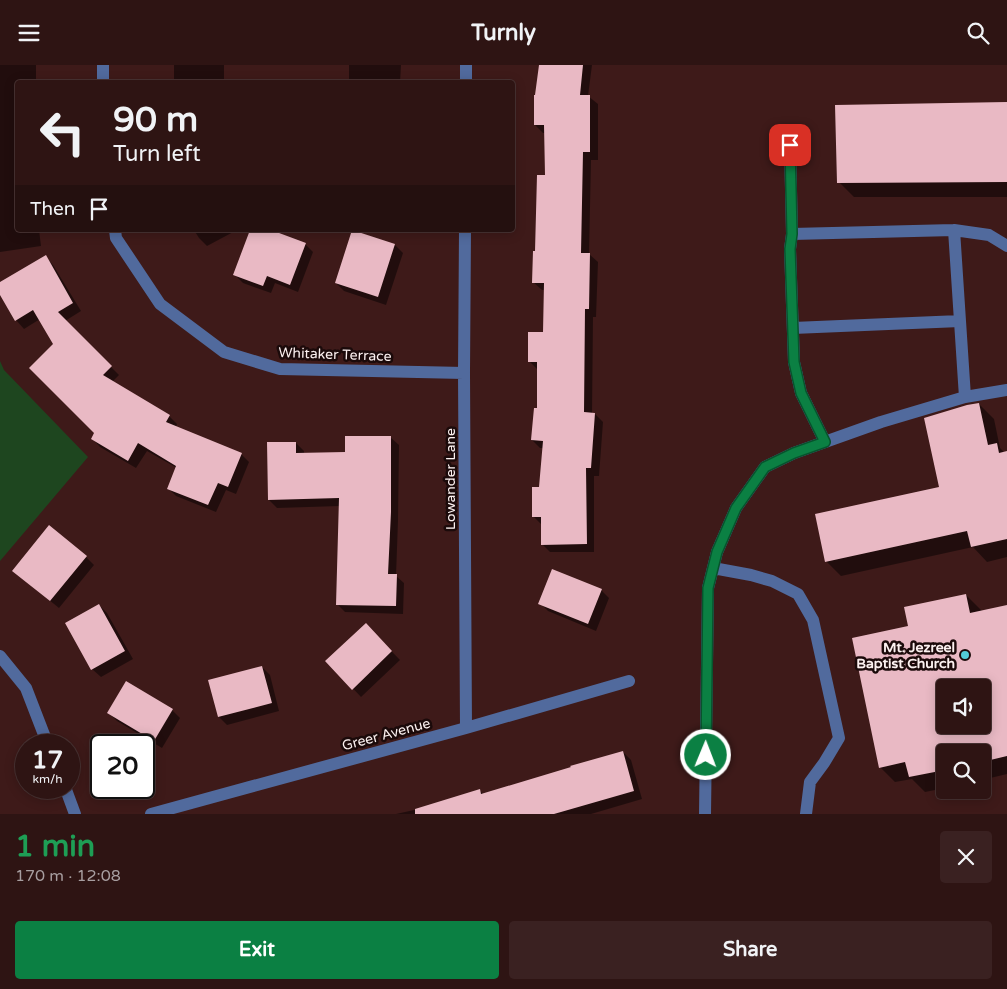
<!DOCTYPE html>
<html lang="en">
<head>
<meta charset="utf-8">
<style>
	body { margin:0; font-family:"Varela Round",sans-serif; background:#3a2121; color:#f1f3f6; height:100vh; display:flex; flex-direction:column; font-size:19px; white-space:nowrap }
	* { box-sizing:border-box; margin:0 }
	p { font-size:16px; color:#a79ea0 }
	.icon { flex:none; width:28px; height:28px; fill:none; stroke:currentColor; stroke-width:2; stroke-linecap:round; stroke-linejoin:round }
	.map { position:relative; height:749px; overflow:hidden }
	.sheet { display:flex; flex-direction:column; background:#2e1413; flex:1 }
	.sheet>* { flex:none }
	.hud { position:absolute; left:15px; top:15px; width:500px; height:152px; border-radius:5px; box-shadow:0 2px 12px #0003,0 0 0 1px #493333; background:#2e1413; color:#f1f3f6; overflow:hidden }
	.buttons { position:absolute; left:936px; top:614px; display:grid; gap:10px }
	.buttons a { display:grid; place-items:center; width:55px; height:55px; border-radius:5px; background:#2e1413; box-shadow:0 2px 12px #0003,0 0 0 1px #493333; font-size:25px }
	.speed { position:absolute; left:15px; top:669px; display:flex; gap:10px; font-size:25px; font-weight:700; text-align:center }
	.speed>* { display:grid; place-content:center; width:65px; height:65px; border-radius:50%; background:#2e1413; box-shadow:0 2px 12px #0003,0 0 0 1px #493333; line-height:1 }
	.speed small { font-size:12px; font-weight:400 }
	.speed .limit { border:2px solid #111; border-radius:8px; background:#fff; color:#111 }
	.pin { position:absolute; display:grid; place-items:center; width:42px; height:42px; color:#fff; margin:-21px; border-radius:10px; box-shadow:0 2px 8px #0006 }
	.me { position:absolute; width:55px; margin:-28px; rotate:1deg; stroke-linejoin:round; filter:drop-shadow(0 0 4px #0008) }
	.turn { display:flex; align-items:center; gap:18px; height:105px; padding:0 15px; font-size:22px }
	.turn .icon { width:65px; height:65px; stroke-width:2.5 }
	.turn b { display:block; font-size:35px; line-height:42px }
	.then { display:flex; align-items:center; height:48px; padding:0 15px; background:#0003; gap:10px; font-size:19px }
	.round { display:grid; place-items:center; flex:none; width:52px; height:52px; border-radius:5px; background:#3a2121 }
	.headline { display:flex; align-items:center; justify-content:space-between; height:85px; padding:0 15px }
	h1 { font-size:30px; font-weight:700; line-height:38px; color:#1e9e55 }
	.cta { display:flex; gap:10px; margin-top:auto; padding:10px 15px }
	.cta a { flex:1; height:58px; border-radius:5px; background:#0b8043; color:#fff; font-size:20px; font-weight:700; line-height:58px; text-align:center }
	.cta a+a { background:#3a2121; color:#f1f3f6 }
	header { display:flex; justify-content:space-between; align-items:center; height:65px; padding:0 15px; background:#2e1413; font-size:22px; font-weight:700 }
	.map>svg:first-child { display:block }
	.green { fill:#1e461f }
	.shadow { fill:#0007; fill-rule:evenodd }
	.building { fill:#e9b9c4; fill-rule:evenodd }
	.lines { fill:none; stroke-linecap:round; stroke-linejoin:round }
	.service { stroke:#516a9d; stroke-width:12 }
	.minor { stroke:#516a9d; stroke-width:12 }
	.route-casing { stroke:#07532c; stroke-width:12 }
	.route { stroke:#0b8043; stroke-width:9 }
	.poi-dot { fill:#52cbd7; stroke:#1b0a0a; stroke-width:2 }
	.labels { text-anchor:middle; stroke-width:5; stroke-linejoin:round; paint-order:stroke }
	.street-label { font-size:14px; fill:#fcf1f0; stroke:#1b0a0a }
	.poi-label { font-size:14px; font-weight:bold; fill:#fcf1f0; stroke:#1b0a0a; text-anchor:end }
</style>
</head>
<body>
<header><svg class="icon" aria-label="menu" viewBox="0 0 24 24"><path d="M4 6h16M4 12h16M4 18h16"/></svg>Turnly<svg class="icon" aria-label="search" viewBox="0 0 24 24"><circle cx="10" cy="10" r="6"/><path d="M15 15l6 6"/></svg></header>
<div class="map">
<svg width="1007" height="749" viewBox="0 0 1007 749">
	<rect width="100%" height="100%" fill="#3e1a19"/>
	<path class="green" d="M 0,296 L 4,305 L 88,392 L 0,496 Z"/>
	<path class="shadow" d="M 0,0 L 36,0 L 36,18 L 18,18 L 18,165 L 39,165 L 41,181 L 0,187 Z
		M 174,0 L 224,0 L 224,18 L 174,18 Z
		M 349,0 L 401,0 L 400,18 L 349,18 Z
		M 540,0 L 592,0 L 588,31 L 598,39 L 598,95 L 591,95 L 589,189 L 598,197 L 596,252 L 593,252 L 592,349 L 595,349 L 603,357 L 599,411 L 594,411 L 594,487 L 550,487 L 542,479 L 542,460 L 533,451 L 540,424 L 544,383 L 540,383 L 532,375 L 538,344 L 537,304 L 529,296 L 544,268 L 545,225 L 542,225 L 533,217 L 546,111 L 545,68 L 543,68 L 535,60 Z
		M 1007,39 L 1007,132 L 854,132 L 839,117 Z
		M 194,165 L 237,165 L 207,181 L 199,173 Z
		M 251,165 L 267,165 L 305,179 L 313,187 L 298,227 L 275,218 L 271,228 L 243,218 L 235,210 Z
		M 395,180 L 403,188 L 386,240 L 344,226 L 336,218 Z
		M 45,191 L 53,200 L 81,246 L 65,256 L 119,310 L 112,317 L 169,351 L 177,359 L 176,362 L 241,389 L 249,397 L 236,429 L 226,425 L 216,447 L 176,431 L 168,423 L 177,403 L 147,386 L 136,403 L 100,382 L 92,373 L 96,367 L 55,280 L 40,254 L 24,264 L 16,255 L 0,228 L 0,218 Z
		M 979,339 L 994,354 L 1000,383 L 1005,388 L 1007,387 L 1007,492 L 987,497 L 973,482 L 841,511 L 826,496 L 941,423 Z
		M 390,372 L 399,380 L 398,456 L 396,511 L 404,518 L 403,549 L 345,547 L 337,539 L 340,441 L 277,443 L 269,435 L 296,378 L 304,386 L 304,389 L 346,388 Z
		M 86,492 L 94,500 L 59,543 L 22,513 Z
		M 601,525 L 609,533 L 596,566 L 548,546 L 540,538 Z
		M 966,530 L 982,546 L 1007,541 L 1007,709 L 982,715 L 982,688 L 945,688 L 945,723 L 925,727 L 912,714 L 895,717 L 880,702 L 909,562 ZM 945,622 L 982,622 L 982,660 L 945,660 Z
		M 99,540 L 107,548 L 133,594 L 101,612 L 92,604 L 67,559 Z
		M 366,560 L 400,595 L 361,632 L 327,596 Z
		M 262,602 L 270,610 L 279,646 L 227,660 L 219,652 L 210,616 Z
		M 172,645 L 180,653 L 162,683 L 117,656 L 109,648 Z
		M 623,687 L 631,695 L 642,734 L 591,749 L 396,749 L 423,743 L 479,725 L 484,730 Z"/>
	<path class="building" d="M 539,0 L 583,0 L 580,30 L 590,30 L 590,87 L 583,87 L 581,188 L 590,188 L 589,244 L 585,244 L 584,347 L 595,348 L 591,403 L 586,403 L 587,479 L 541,480 L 541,452 L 532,452 L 532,422 L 539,422 L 543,376 L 531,375 L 534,343 L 537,343 L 537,297 L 528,297 L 528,267 L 543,267 L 544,218 L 532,218 L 533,186 L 535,186 L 537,110 L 545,110 L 544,60 L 534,60 L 534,30 L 535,30 Z
		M 1007,37 L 1007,117 L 837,118 L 835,40 Z
		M 250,165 L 271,165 L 306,178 L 290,220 L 267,211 L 263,221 L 233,210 Z
		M 352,165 L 395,179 L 378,232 L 335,218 Z
		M 46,190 L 73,238 L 58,247 L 112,301 L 103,310 L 170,350 L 166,357 L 242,388 L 228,422 L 218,418 L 208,440 L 167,424 L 176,401 L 138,378 L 128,396 L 91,374 L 94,368 L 29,303 L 53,279 L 33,245 L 15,256 L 0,230 L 0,217 Z
		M 979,338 L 988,380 L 997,378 L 999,388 L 1007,386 L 1007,474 L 971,482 L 967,466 L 825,497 L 815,449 L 939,422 L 924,353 L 967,340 Z
		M 345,371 L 391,371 L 391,447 L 388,509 L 397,509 L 396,541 L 336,540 L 339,433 L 268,435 L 267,377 L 296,377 L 296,388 L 345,387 Z
		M 49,460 L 87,491 L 50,536 L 12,506 Z
		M 552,504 L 602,524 L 588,559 L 538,539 Z
		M 966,529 L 970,548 L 1007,540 L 1007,691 L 982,697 L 982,688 L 945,688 L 945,705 L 909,712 L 905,697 L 879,703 L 852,573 L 908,561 L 904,542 ZM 945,622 L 982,622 L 982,660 L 945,660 Z
		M 99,539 L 125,586 L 91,605 L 65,558 Z
		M 366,558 L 392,586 L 352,625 L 325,596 Z
		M 262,601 L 272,638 L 218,652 L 208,615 Z
		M 126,616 L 173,644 L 154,676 L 107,648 Z
		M 623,686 L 634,726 L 554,749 L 415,749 L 415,744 L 480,724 L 481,729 L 571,702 L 570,701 Z"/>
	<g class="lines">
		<path class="service" d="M 790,80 L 792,169
			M 954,165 L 965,332
			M 793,263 L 960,256
			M 825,377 L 801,328 L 794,297 L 790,184 L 792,169 L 954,165 L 989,170 L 1007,181
			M 713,503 L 751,510 L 772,516 L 798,529 L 813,555 L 839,673 L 824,698 L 810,717 L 806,749
			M 705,749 L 708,523 L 717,487 L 736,443 L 765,402 L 794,388 L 881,357 L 965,332 L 1007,325"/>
		<path class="minor" d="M 103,18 L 103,0
			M 466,18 L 466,0
			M 115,165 L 116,173 L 160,239 L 224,287 L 280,304 L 464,308
			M 465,165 L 464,308 L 466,663
			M 0,591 L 26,623 L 48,680
			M 65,722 L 75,749
			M 151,749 L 466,663 L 629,616"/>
	</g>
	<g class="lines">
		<g class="route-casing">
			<path id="route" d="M 706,690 L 708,523 L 717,487 L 736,443 L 765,402 L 794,388 L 825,377 L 801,328 L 794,297 L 790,184 L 792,169 L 790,80"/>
		</g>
		<use href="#route" class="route"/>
	</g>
	<circle class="poi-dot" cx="965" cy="590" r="5"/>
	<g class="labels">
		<g class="street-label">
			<text transform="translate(335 289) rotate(2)" y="5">Whitaker Terrace</text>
			<text transform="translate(450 414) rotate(-90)" y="5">Lowander Lane</text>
			<text transform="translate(386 669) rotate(-15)" y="5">Greer Avenue</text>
		</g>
		<g class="poi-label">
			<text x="955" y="587">Mt. Jezreel<tspan x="955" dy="16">Baptist Church</tspan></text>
		</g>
	</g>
</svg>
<div class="buttons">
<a><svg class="icon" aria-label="sound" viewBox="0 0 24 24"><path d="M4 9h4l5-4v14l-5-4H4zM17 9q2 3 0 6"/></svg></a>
<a><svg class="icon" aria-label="search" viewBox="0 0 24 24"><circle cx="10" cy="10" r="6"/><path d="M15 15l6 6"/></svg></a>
</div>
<div class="speed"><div>17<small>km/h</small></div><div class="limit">20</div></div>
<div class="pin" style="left:790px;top:80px;background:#d93025"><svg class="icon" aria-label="arrive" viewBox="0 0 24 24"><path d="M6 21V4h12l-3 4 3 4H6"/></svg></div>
<svg class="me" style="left:706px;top:690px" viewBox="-20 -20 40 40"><circle r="17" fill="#0b8043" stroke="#fff" stroke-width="3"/><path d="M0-11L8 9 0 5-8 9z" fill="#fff"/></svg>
<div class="hud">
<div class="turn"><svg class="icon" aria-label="left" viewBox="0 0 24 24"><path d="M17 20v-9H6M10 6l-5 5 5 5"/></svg><div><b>90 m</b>Turn left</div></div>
<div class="then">Then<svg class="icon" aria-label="arrive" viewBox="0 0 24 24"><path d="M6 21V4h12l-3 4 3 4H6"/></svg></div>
</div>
</div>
<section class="sheet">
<div class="headline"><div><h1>1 min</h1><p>170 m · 12:08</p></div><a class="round"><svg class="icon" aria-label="close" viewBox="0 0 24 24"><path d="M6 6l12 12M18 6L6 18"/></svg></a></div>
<div class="cta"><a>Exit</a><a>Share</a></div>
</section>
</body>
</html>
